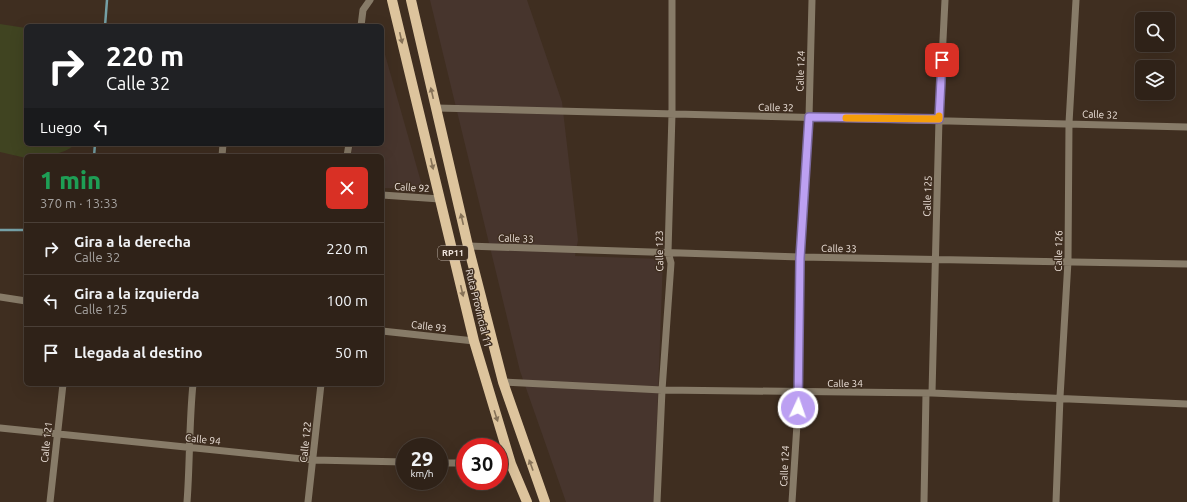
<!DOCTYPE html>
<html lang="es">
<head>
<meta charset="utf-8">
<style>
	body { margin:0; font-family:Ubuntu,sans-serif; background:#3b2f25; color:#f1f3f6; height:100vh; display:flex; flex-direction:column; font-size:15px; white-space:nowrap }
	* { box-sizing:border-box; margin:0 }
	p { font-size:13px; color:#a7a4a2 }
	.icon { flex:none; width:22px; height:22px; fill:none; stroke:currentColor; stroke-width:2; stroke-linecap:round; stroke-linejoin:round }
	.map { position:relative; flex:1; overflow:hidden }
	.sheet { position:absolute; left:24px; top:154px; width:360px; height:232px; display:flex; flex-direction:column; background:#2f2218; border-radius:6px; box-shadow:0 4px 16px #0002,0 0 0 1px #4a3f37 }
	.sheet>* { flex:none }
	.banner { position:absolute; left:24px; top:24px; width:360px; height:122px; border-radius:6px; box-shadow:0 4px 16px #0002,0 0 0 1px #4a3f37; background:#202124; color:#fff; overflow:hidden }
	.controls { position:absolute; left:1135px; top:12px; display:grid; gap:8px }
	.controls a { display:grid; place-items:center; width:40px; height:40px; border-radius:6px; background:#2f2218; box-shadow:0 4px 16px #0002,0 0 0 1px #4a3f37; font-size:20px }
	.speed { position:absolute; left:396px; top:438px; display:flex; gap:8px; font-size:20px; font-weight:700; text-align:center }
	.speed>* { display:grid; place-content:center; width:52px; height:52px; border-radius:50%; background:#2f2218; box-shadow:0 4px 16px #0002,0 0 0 1px #4a3f37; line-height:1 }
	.speed small { font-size:10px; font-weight:400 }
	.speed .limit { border:6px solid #d22; background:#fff; color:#111 }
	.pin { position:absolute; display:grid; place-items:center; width:34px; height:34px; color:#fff; margin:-17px; border-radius:8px; box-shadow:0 2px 6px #0006 }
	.me { position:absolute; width:44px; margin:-22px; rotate:3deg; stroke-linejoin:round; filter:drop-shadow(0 0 3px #0008) }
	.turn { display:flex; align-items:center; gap:14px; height:84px; padding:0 16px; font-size:18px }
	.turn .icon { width:52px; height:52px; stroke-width:2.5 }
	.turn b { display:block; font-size:28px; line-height:34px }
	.then { display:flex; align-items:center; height:38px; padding:0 16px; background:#0003; gap:8px; font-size:15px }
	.round { display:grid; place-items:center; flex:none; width:42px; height:42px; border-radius:6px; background:#3b2f25 }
	.headline { display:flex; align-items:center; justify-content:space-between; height:68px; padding:0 16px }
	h1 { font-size:24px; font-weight:800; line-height:30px; color:#1e9e55 }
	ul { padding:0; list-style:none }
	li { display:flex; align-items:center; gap:12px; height:52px; padding:0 16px; border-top:1px solid #4a3f37 }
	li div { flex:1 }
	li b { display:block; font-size:15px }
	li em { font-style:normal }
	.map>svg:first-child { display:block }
	.commercial { fill:#47352d }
	.green { fill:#404421 }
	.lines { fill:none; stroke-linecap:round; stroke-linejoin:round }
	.stream { stroke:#75a0a6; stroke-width:2.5 }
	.minor { stroke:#877b68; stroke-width:7 }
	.primary { stroke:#ddc49d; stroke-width:10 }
	.oneway { fill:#867258 }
	.route-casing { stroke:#7a689d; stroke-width:10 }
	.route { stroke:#bca0f2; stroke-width:7 }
	.slow { stroke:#f59e0b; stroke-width:7 }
	.labels { text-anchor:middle; stroke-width:3; stroke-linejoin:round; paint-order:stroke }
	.shield { fill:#3f2e20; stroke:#bbaea4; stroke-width:1 }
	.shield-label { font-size:9px; font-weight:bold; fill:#f0e5dd }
	.street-label { font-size:10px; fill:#f0e5dd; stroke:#3f2e20 }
</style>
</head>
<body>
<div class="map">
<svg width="1187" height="502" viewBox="0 0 1187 502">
	<rect width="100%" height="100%" fill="#3f2e20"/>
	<path class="commercial" d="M 430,0 L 527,0 L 562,102 L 578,240 L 575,256 L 663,259 L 654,502 L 566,502 L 520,371 Z
		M 382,44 L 423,189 L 382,188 L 382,156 L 351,156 L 353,144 L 382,144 Z"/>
	<path class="green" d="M 0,24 L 26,28 L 26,144 L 75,144 C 64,156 41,156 26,156 L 26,158 L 0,152 Z"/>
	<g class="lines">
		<path class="stream" d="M 105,26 L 107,0
			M 94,156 L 95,144
			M 0,230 L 26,230"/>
		<path class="minor" d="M 361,26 L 363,10 L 370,0
			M 436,108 L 1187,127
			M 222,156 L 223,144
			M 347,156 L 349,144
			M 382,195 L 440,199
			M 468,246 L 800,257 L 1187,264
			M 0,297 L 26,301
			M 382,331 L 474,341
			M 503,382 L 662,390 L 932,393 L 1187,404
			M 932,393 L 939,119 L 945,0
			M 0,428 L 313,460 L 405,462
			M 439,463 L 465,463
			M 499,463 L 511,464
			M 50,502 L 63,384
			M 187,502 C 190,463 189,423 193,384
			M 308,502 L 321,384
			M 657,502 L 662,390 L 671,263 L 668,252 L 672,114 L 672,0
			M 792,502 L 799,393 L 800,257 L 809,117 L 812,0
			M 924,502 L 926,393
			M 1056,502 L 1060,397 L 1068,261 L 1069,123 L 1076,0"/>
		<path class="primary" d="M 392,0 L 474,341 L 511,464 L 527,502
			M 411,0 L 468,246 L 503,382 L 545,502"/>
	</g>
	<defs><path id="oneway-solid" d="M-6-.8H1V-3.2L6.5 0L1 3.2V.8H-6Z"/></defs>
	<g class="oneway">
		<use href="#oneway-solid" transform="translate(401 38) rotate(77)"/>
		<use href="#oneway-solid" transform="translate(432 93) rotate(-103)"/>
		<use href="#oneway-solid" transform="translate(432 164) rotate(77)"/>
		<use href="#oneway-solid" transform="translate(462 219) rotate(-103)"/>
		<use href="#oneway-solid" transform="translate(462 291) rotate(77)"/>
		<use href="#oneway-solid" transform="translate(496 416) rotate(72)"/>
		<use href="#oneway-solid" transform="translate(531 465) rotate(-110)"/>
	</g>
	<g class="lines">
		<g class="route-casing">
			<path id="route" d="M 798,408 L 800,258 L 809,117 L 939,119 L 942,60"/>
		</g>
		<use href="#route" class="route"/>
		<path class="slow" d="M 846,118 L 939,119 L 939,116"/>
	</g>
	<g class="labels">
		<rect class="shield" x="438" y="246" width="30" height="14" rx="3"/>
		<g class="shield-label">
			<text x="453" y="256">RP11</text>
		</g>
		<g class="street-label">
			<text transform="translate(800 71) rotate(-88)" y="4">Calle 124</text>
			<text transform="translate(776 107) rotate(1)" y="4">Calle 32</text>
			<text transform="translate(1100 114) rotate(2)" y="4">Calle 32</text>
			<text transform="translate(412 187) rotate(4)" y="4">Calle 92</text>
			<text transform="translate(927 196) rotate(-88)" y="4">Calle 125</text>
			<text transform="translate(516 238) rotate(2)" y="4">Calle 33</text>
			<text transform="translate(839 248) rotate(1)" y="4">Calle 33</text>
			<text transform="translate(659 251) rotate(-91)" y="4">Calle 123</text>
			<text transform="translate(1058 251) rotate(-89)" y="4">Calle 126</text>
			<text transform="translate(479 308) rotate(76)" y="4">Ruta Provincial 11</text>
			<text transform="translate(429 326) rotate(7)" y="4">Calle 93</text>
			<text x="845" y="387">Calle 34</text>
			<text transform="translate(203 439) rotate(6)" y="4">Calle 94</text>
			<text transform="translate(46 442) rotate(-84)" y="4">Calle 121</text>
			<text transform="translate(305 442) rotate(-84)" y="4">Calle 122</text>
			<text transform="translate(784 466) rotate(-87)" y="4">Calle 124</text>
		</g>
	</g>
</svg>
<div class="controls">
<a><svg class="icon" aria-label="search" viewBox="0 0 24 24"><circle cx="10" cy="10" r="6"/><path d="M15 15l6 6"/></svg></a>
<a><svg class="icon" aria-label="layers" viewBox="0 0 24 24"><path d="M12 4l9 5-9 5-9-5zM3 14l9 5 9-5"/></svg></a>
</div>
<div class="speed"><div>29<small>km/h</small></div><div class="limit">30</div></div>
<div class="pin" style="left:942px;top:60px;background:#d93025"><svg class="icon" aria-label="arrive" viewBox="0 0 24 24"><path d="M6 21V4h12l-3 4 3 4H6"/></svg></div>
<svg class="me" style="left:798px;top:408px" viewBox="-20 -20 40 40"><circle r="17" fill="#bca0f2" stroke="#fff" stroke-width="3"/><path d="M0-11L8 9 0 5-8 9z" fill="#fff"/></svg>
<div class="banner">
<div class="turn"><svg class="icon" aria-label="right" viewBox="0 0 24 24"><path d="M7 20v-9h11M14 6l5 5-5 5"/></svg><div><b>220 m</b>Calle 32</div></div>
<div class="then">Luego<svg class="icon" aria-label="left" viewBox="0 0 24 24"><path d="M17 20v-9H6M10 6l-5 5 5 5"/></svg></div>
</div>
<section class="sheet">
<div class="headline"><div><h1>1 min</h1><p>370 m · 13:33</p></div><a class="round" style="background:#d93025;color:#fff"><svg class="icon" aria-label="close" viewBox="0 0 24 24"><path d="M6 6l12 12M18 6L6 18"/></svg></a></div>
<ul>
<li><svg class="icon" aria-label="right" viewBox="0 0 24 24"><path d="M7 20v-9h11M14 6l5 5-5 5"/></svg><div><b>Gira a la derecha</b><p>Calle 32</p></div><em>220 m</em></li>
<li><svg class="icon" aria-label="left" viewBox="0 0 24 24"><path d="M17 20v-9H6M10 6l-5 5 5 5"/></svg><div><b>Gira a la izquierda</b><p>Calle 125</p></div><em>100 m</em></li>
<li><svg class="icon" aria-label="arrive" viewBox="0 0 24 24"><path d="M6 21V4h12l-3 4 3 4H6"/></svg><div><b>Llegada al destino</b></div><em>50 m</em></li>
</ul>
</section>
</div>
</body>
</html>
